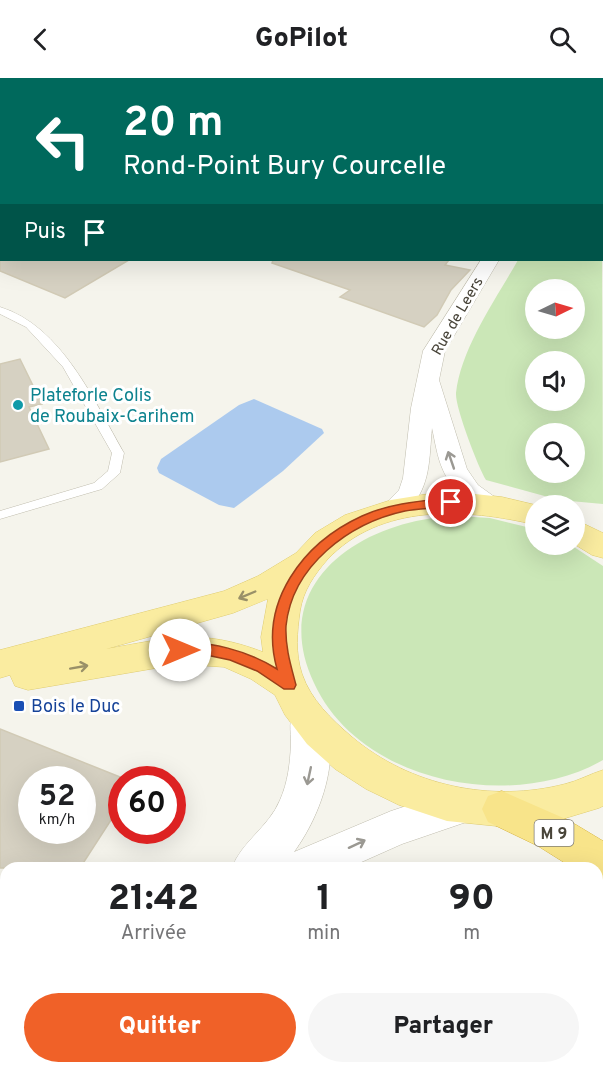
<!DOCTYPE html>
<html lang="fr">
<head>
<meta charset="utf-8">
<style>
	body { margin:0; font-family:Overpass,sans-serif; background:#f6f6f6; color:#202124; height:100vh; display:flex; flex-direction:column; font-size:22px; white-space:nowrap }
	* { box-sizing:border-box; margin:0 }
	p { font-size:20px; color:#757577 }
	.icon { flex:none; width:33px; height:33px; fill:none; stroke:currentColor; stroke-width:2; stroke-linecap:round; stroke-linejoin:round }
	.map { position:relative; flex:1; overflow:hidden }
	.panel { position:absolute; left:0px; top:784px; width:603px; height:212px; display:flex; flex-direction:column; background:#fff; border-radius:18px 18px 0 0; box-shadow:0 6px 24px #0002 }
	.panel>* { flex:none }
	.top-card { position:absolute; left:0px; top:0px; width:603px; height:183px; box-shadow:0 6px 24px #0002; background:#00695c; color:#fff; overflow:hidden }
	.needle { width:39px; rotate:85deg }
	.tools { position:absolute; left:525px; top:201px; display:grid; gap:12px }
	.tools a { display:grid; place-items:center; width:60px; height:60px; border-radius:50%; background:#fff; box-shadow:0 6px 24px #0002; font-size:30px }
	.speed { position:absolute; left:18px; top:688px; display:flex; gap:12px; font-size:30px; font-weight:700; text-align:center }
	.speed>* { display:grid; place-content:center; width:78px; height:78px; border-radius:50%; background:#fff; box-shadow:0 6px 24px #0002; line-height:1 }
	.speed small { font-size:15px; font-weight:400 }
	.speed .limit { border:9px solid #d22; background:#fff; color:#111 }
	.pin { position:absolute; display:grid; place-items:center; width:51px; height:51px; color:#fff; margin:-26px; border:3px solid #fff; border-radius:50%; box-shadow:0 2px 6px #0007 }
	.me { position:absolute; width:66px; margin:-33px; rotate:90deg; stroke-linejoin:round; filter:drop-shadow(0 0 4px #0008) }
	.turn { display:flex; align-items:center; gap:21px; height:126px; padding:0 24px; font-size:27px }
	.turn .icon { width:78px; height:78px; stroke-width:2.5 }
	.turn b { display:block; font-size:42px; line-height:51px }
	.then { display:flex; align-items:center; height:57px; padding:0 24px; background:#0003; gap:12px; font-size:22px }
	.eta { display:flex; justify-content:space-evenly; align-items:center; height:102px; text-align:center }
	.eta b { font-size:36px; font-weight:800; line-height:42px }
	.action { display:flex; gap:12px; margin-top:auto; padding:12px 24px }
	.action a { flex:1; height:69px; border-radius:36px; background:#f06128; color:#fff; font-size:24px; font-weight:800; line-height:69px; text-align:center }
	.action a+a { background:#f6f6f6; color:#202124 }
	header { display:flex; justify-content:space-between; align-items:center; height:78px; padding:0 24px; background:#fff; font-size:27px; font-weight:800 }
	.map>svg:first-child { display:block }
	.green { fill:#cbe7b7; fill-rule:evenodd }
	.water { fill:#accaee }
	.building { fill:#d6d1c2; stroke:#d1cab5; stroke-width:1.5; fill-rule:evenodd }
	.lines { fill:none; stroke-linecap:round; stroke-linejoin:round }
	.service-casing { stroke:#c0bdae; stroke-width:1 }
	.pedestrian-casing { stroke:#c0bdae; stroke-width:1 }
	.minor-casing { stroke:#c0bdae; stroke-width:1 }
	.tertiary-casing { stroke:#c0bdae; stroke-width:1 }
	.primary-casing { stroke:#dfcc70; stroke-width:1 }
	.trunk-casing { stroke:#d7b444; stroke-width:1 }
	.service { fill:#fff; fill-rule:evenodd }
	.pedestrian { fill:#fff; fill-rule:evenodd }
	.minor { fill:#fff; fill-rule:evenodd }
	.tertiary { fill:#fff; fill-rule:evenodd }
	.primary { fill:#faeca0; fill-rule:evenodd }
	.trunk { fill:#f8e48a; fill-rule:evenodd }
	.oneway { stroke:#9b9993 }
	.oneway2 { stroke:#999068 }
	.route { fill:#f06128; stroke:#9c3f1a; stroke-width:1.5 }
	.culture-dot { fill:#0f9aa8; stroke:#fff; stroke-width:2 }
	.transit-dot { fill:#1a4fb4; stroke:#fff; stroke-width:2 }
	.labels { text-anchor:middle; stroke-width:6; stroke-linejoin:round; paint-order:stroke }
	.far-street-label { font-size:15px; fill:#49453a; stroke:#fff }
	.shield { fill:#fff; stroke:#807d75; stroke-width:1.5 }
	.shield-label { font-size:16px; font-weight:bold; fill:#49453a }
	.culture-label { font-size:18px; fill:#0d838f; stroke:#fff; text-anchor:start }
	.transit-label { font-size:18px; fill:#164399; stroke:#fff; text-anchor:start }
</style>
</head>
<body>
<header><svg class="icon" aria-label="back" viewBox="0 0 24 24"><path d="M15 5l-7 7 7 7"/></svg>GoPilot<svg class="icon" aria-label="search" viewBox="0 0 24 24"><circle cx="10" cy="10" r="6"/><path d="M15 15l6 6"/></svg></header>
<div class="map">
<svg width="603" height="995" viewBox="0 0 603 995">
	<rect width="100%" height="100%" fill="#f5f4ec"/>
	<path class="green" d="M 602,172 L 603,426 L 559,422 L 486,402 C 478,389 455,329 456,315 C 461,270 496,221 518,182 L 602,182 ZM 536,212 L 574,212 L 574,250 L 536,250 ZM 536,284 L 574,284 L 574,322 L 536,322 ZM 536,356 L 574,356 L 574,394 L 536,394 Z
		M 458,438 L 490,440 L 535,451 L 536,466 L 571,467 L 603,488 L 603,682 C 513,734 360,706 314,605 C 265,501 368,440 458,438 Z"/>
	<path class="water" d="M 254,321 L 322,351 L 324,355 L 283,393 L 234,430 L 219,427 L 159,395 L 157,390 L 161,381 L 239,327 Z"/>
	<path class="building" d="M 0,182 L 129,182 L 65,220 L 0,193 Z
		M 273,182 L 449,182 L 445,187 L 470,192 L 451,212 L 437,237 L 424,249 L 340,219 L 350,212 L 272,185 Z
		M 20,281 L 42,326 L 29,329 L 49,371 L 0,384 L 0,286 Z
		M 0,651 L 125,701 L 122,702 L 122,725 L 80,790 L 0,790 ZM 32,702 L 82,702 L 82,753 L 32,753 Z"/>
	<g class="lines">
		<g class="service-casing">
			<path id="service" d="M 0,45 L 2,45 L 2,49 L 0,49 Z
				M 602,100 L 603,100 L 603,105 L 602,105 Z
				M 0,106 L 2,106 L 0,112 Z
				M 0,229 C 62,248 94,323 124,375 L 120,395 L 102,411 L 0,441 L 0,433 L 94,405 L 108,393 L 112,375 L 63,289 L 26,249 L 0,236 Z
				M 200,990 L 222,990 L 220,995 L 198,995 Z
				M 323,990 L 345,990 L 343,995 L 321,995 Z
				M 456,990 L 476,990 L 474,995 L 454,995 Z
				M 556,990 L 576,990 L 575,995 L 555,995 Z"/>
		</g>
		<g class="pedestrian-casing">
			<path id="pedestrian" d="M 581,0 L 597,0 L 598,2 L 582,2 Z"/>
		</g>
		<g class="minor-casing">
			<path id="minor" d="M 305,0 L 321,0 L 304,2 Z
				M 595,0 L 603,0 L 603,6 L 602,2 Z
				M 481,182 L 499,182 L 445,273 L 439,302 L 467,391 L 478,407 L 496,420 L 500,426 L 496,432 C 472,438 452,412 443,392 C 437,379 435,363 432,350 C 429,380 431,408 409,431 C 401,439 396,441 384,438 L 380,432 L 399,412 L 403,400 L 411,330 L 423,273 Z"/>
		</g>
		<g class="tertiary-casing">
			<path id="tertiary" d="M 308,626 L 321,630 C 344,675 321,737 294,774 L 391,733 L 461,710 L 475,715 L 481,728 L 475,741 L 402,766 L 348,790 L 283,790 L 285,786 L 281,790 L 232,790 C 241,764 269,749 280,722 C 288,704 290,685 291,666 C 291,652 288,643 295,630 Z
				M 8,990 L 58,990 L 56,995 L 5,995 Z"/>
		</g>
		<g class="primary-casing">
			<path id="primary" d="M 466,415 L 502,419 L 540,428 L 536,428 L 536,447 C 466,430 380,425 327,482 C 314,497 303,513 300,533 C 297,554 295,575 302,596 C 311,622 331,641 352,659 C 410,708 492,725 565,706 C 578,703 590,696 603,692 L 603,728 L 599,730 L 546,746 L 506,749 L 447,743 L 399,727 L 366,711 L 335,691 L 307,666 L 285,637 L 275,617 L 251,601 L 224,589 L 180,586 L 28,612 L 15,608 L 10,597 L 0,600 L 0,572 L 224,513 L 258,498 L 296,475 L 315,455 L 345,437 L 391,422 L 428,416 ZM 268,521 L 261,559 L 263,574 C 200,550 169,560 106,571 L 233,535 Z
				M 574,441 L 603,455 L 603,480 L 592,477 L 574,466 Z"/>
		</g>
		<g class="trunk-casing">
			<path id="trunk" d="M 502,713 L 568,742 L 603,763 L 603,806 L 597,803 L 597,790 L 573,790 L 538,768 L 488,744 L 482,731 L 488,718 Z"/>
		</g>
		<use href="#service" class="service"/>
		<use href="#pedestrian" class="pedestrian"/>
		<use href="#minor" class="minor"/>
		<use href="#tertiary" class="tertiary"/>
		<use href="#primary" class="primary"/>
		<use href="#trunk" class="trunk"/>
	</g>
	<defs><path id="oneway-shaft" d="M-6 0H5M1.5-3L5.5 0L1.5 3" fill="none" stroke-width="1.6" stroke-linecap="round" stroke-linejoin="round" transform="scale(1.5)"/></defs>
	<g class="oneway">
		<use href="#oneway-shaft" transform="translate(451 382) rotate(-109)"/>
		<use href="#oneway-shaft" transform="translate(309 698) rotate(102)"/>
		<use href="#oneway-shaft" transform="translate(357 766) rotate(-25)"/>
	</g>
	<g class="oneway2">
		<use href="#oneway-shaft" transform="translate(247 517) rotate(157)"/>
		<use href="#oneway-shaft" transform="translate(79 589) rotate(-10)"/>
	</g>
	<path class="route" d="M 451,420 L 458,424 L 456,427 C 439,431 422,430 405,433 C 349,445 292,488 286,548 C 285,569 291,588 296,607 L 294,611 L 284,611 L 257,593 L 230,582 L 211,578 L 175,576 L 173,572 L 175,568 C 205,559 252,575 277,591 C 258,524 303,465 362,438 C 390,425 421,423 451,420 Z"/>
	<circle class="culture-dot" cx="18" cy="327" r="6"/>
	<rect class="transit-dot" x="13" y="622" width="12" height="12" rx="3"/>
	<g class="labels">
		<g class="far-street-label">
			<text transform="translate(457 238) rotate(-60)" y="5">Rue de Leers</text>
		</g>
		<rect class="shield" x="534.5" y="742" width="39" height="26" rx="4.5"/>
		<g class="shield-label">
			<text x="554" y="761">M 9</text>
		</g>
		<g class="culture-label">
			<text x="30" y="323">Plateforle Colis<tspan x="30" dy="21">de Roubaix-Carihem</tspan></text>
		</g>
		<g class="transit-label">
			<text x="31" y="634">Bois le Duc</text>
		</g>
	</g>
</svg>
<div class="tools">
<a><svg class="needle" viewBox="-14 -14 28 28"><path d="M0-13l5 13h-10z" fill="#e53935"/><path d="M0 13l5-13h-10z" fill="#757577"/></svg></a>
<a><svg class="icon" aria-label="sound" viewBox="0 0 24 24"><path d="M4 9h4l5-4v14l-5-4H4zM17 9q2 3 0 6"/></svg></a>
<a><svg class="icon" aria-label="search" viewBox="0 0 24 24"><circle cx="10" cy="10" r="6"/><path d="M15 15l6 6"/></svg></a>
<a><svg class="icon" aria-label="layers" viewBox="0 0 24 24"><path d="M12 4l9 5-9 5-9-5zM3 14l9 5 9-5"/></svg></a>
</div>
<div class="speed"><div>52<small>km/h</small></div><div class="limit">60</div></div>
<div class="pin" style="left:451px;top:424px;background:#d93025"><svg class="icon" aria-label="arrive" viewBox="0 0 24 24"><path d="M6 21V4h12l-3 4 3 4H6"/></svg></div>
<svg class="me" style="left:180px;top:572px" viewBox="-20 -20 40 40"><circle r="19" fill="#fff"/><path d="M0-13L10 11 0 6-10 11z" fill="#f06128"/></svg>
<div class="top-card">
<div class="turn"><svg class="icon" aria-label="left" viewBox="0 0 24 24"><path d="M17 20v-9H6M10 6l-5 5 5 5"/></svg><div><b>20 m</b>Rond-Point Bury Courcelle</div></div>
<div class="then">Puis<svg class="icon" aria-label="arrive" viewBox="0 0 24 24"><path d="M6 21V4h12l-3 4 3 4H6"/></svg></div>
</div>
<section class="panel">
<div class="eta">
<div><b>21:42</b><p>Arrivée</p></div>
<div><b>1</b><p>min</p></div>
<div><b>90</b><p>m</p></div>
</div>
<div class="action"><a>Quitter</a><a>Partager</a></div>
</section>
</div>
</body>
</html>
